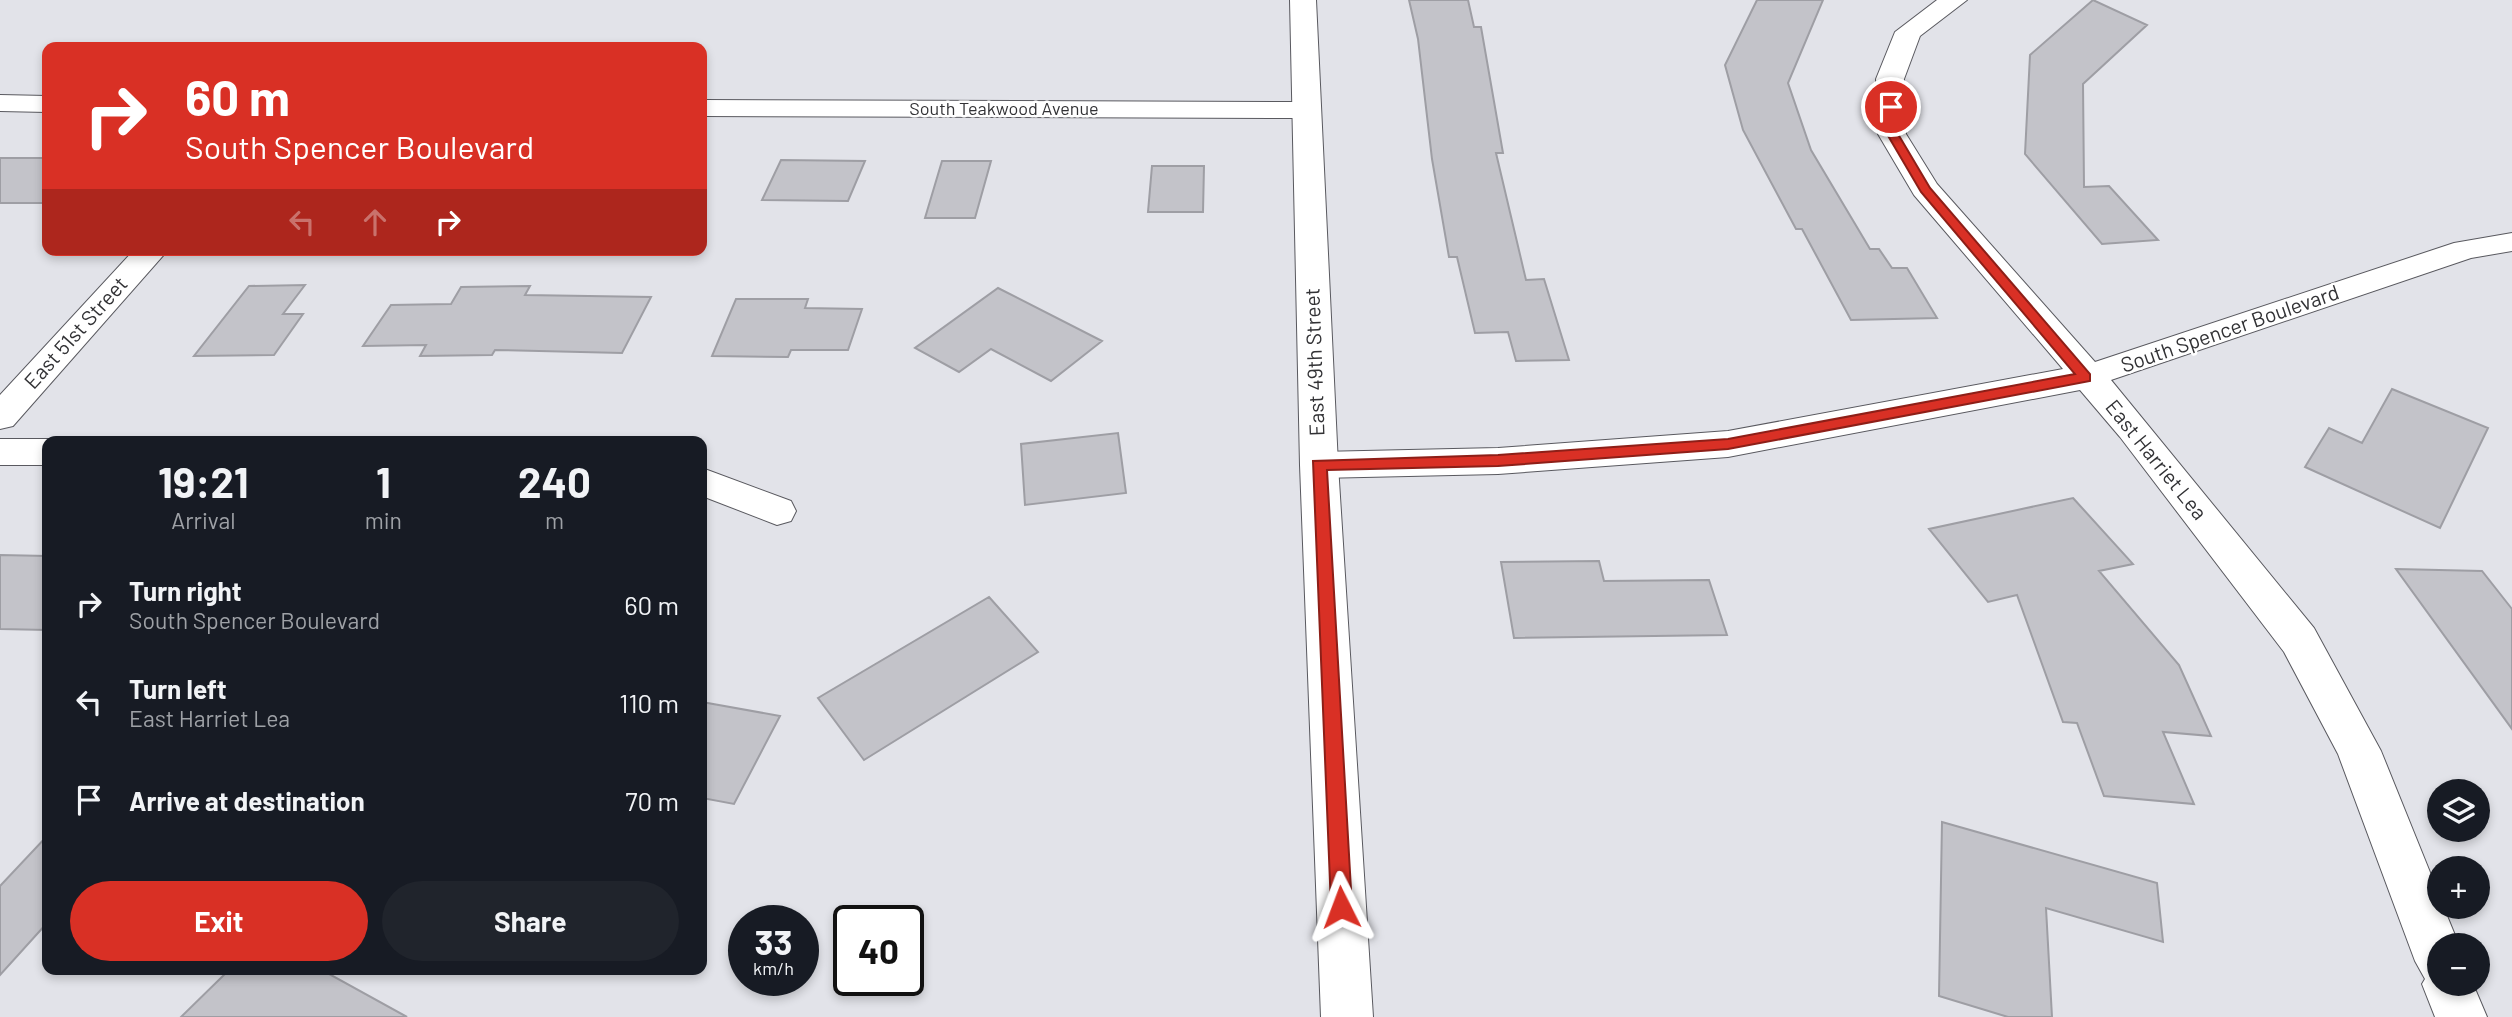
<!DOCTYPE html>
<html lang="en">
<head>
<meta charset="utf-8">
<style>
	body { margin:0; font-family:Barlow,sans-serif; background:#20242c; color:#f1f3f6; height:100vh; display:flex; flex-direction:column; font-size:26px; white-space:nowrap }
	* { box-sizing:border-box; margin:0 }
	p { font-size:23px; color:#9ea1a6 }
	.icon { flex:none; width:38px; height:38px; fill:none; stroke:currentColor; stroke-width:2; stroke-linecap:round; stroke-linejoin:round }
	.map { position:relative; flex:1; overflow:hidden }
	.side { position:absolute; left:42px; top:436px; width:665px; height:539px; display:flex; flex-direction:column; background:#171b24; border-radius:14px; box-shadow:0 4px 10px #0003 }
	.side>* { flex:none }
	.hud { position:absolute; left:42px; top:42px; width:665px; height:214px; border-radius:14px; box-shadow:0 4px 10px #0003; background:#d93025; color:#fff; overflow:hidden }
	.buttons { position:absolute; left:2427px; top:779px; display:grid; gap:14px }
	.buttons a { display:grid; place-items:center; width:63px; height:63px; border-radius:50%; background:#171b24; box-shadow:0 4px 10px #0003; font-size:35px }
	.speed { position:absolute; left:728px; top:905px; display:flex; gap:14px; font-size:35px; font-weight:700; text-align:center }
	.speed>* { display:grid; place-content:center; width:91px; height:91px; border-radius:50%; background:#171b24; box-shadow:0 4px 10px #0003; line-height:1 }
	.speed small { font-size:18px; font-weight:400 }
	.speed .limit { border:4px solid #111; border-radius:10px; background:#fff; color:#111 }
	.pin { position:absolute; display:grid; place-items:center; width:60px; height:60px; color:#fff; margin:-30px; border:4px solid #fff; border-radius:50%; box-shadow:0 2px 7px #0007 }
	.me { position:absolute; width:77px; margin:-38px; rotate:357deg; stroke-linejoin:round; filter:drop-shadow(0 0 5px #0008) }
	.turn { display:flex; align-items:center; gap:24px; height:147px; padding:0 28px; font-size:32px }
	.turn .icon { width:91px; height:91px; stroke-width:2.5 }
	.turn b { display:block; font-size:49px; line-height:60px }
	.lanes { display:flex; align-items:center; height:66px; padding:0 28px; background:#0003; justify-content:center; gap:35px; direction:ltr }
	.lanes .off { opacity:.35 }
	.eta { display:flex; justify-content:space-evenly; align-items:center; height:119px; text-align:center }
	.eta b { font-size:42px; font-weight:700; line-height:49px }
	.primary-button { display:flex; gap:14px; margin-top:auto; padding:14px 28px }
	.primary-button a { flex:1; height:80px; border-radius:42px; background:#d93025; color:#fff; font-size:28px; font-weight:700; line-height:80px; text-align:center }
	.primary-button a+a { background:#20242c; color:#f1f3f6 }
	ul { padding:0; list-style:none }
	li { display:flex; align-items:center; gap:21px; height:98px; padding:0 28px }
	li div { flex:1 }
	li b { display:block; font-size:26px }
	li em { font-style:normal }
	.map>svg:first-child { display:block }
	.building { fill:#c3c3c9; stroke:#9e9ea4; stroke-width:2 }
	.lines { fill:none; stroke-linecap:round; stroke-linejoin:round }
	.street-casing { stroke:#59595f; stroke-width:2 }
	.secondary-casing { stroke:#59595f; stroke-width:2 }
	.street { fill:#fff; fill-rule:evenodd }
	.secondary { fill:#fff; fill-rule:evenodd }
	.route { fill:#d93025; stroke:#8d1f18; stroke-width:2 }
	.labels { text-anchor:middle; stroke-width:5; stroke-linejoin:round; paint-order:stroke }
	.far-street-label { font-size:18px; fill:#323235; stroke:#fff }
	.street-label { font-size:21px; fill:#323235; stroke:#fff }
</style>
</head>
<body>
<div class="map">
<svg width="2512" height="1017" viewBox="0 0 2512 1017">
	<rect width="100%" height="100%" fill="#e2e3e9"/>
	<path class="building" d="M 1409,0 L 1468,0 L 1474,27 L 1481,27 L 1503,153 L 1496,153 L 1526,280 L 1544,279 L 1569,360 L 1516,361 L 1508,332 L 1475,333 L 1457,257 L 1449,257 L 1432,159 L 1418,39 Z
		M 1757,0 L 1823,0 L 1788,83 L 1811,150 L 1870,249 L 1879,249 L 1892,268 L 1907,268 L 1937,318 L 1851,320 L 1802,229 L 1796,229 L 1743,130 L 1725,65 Z
		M 2093,0 L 2147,25 L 2083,84 L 2084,187 L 2109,186 L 2158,240 L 2102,244 L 2025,154 L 2030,55 Z
		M 0,158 L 47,158 L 47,203 L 0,203 Z
		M 781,160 L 865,161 L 848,201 L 762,200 Z
		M 942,161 L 991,161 L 975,218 L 925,218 Z
		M 1152,166 L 1204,166 L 1203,212 L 1148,212 Z
		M 305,285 L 283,314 L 303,314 L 274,355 L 194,356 L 249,286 Z
		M 530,286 L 525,295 L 651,297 L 622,353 L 495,350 L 492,355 L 420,356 L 426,345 L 363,346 L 391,305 L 451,304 L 461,287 Z
		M 998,288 L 1102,341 L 1051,381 L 991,349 L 959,372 L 915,348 Z
		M 736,299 L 808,299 L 805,308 L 862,309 L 848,350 L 791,350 L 788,357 L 712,356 Z
		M 2392,389 L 2488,428 L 2440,528 L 2305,467 L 2329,428 L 2362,443 Z
		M 1118,433 L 1126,493 L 1025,505 L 1021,444 Z
		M 2073,498 L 2133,564 L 2099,571 L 2179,665 L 2211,736 L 2163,732 L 2194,804 L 2104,796 L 2077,723 L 2063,722 L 2017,595 L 1988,602 L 1929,529 Z
		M 0,555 L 47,556 L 47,630 L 0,629 Z
		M 1599,561 L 1604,581 L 1709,580 L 1727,635 L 1514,638 L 1501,562 Z
		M 2396,569 L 2482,571 L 2512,609 L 2512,729 Z
		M 989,597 L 1038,652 L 864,760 L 818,698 Z
		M 702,702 L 780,716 L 734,804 L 702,798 Z
		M 1942,822 L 2157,883 L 2163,942 L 2046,908 L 2052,1017 L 2008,1017 L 1939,996 Z
		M 47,836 L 47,923 L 0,975 L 0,886 Z
		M 229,970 L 322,970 L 407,1017 L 181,1017 Z"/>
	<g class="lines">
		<g class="street-casing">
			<path id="street" d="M 1937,0 L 1967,0 L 1920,36 L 1904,79 L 1906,134 L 1937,184 L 2095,362 L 2454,243 L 2512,233 L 2512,251 L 2471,258 L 2111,380 L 2314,628 L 2381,751 L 2440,897 L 2440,906 L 2443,906 L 2459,945 L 2440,945 L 2440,984 L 2473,984 L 2487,1017 L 2435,1017 L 2422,984 L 2425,979 L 2415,961 L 2338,754 L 2284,652 L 2120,437 L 2080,390 L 1728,457 L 1498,474 L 1319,478 L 1306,474 L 1300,465 L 1306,456 L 1319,452 L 1498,448 L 1728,431 L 2063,369 L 1914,195 L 1878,134 L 1876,79 L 1895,32 Z
				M 0,95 L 47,96 L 47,112 L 0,111 Z
				M 702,100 L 1307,102 L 1317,104 L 1321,110 L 1317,116 L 1307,118 L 702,116 Z
				M 134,250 L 168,250 L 13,426 L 0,429 L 0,395 Z
				M 0,439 L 47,439 L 54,441 L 47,441 L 47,465 L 0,465 Z
				M 702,468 L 791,501 L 796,511 L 791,521 L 777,525 L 702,496 Z"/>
		</g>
		<g class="secondary-casing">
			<path id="secondary" d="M 1290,0 L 1316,0 L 1338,465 L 1373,1017 L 1321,1017 L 1300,465 Z"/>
		</g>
		<use href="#street" class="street"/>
		<use href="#secondary" class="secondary"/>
	</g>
	<path class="route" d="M 1891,103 L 1897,107 L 1898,134 L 1930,188 L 2090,374 L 2090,381 L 1728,449 L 1498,466 L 1327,470 L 1352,907 L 1349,913 L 1341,916 L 1334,913 L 1331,907 L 1313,461 L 1498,455 L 1728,439 L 2075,374 L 1921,192 L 1887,134 L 1886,107 Z"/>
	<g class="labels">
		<g class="far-street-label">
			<text x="1004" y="115">South Teakwood Avenue</text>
		</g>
		<g class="street-label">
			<text transform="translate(2230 329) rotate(-19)" y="7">South Spencer Boulevard</text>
			<text transform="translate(76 333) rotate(-48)" y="7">East 51st Street</text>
			<text transform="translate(1315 362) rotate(-92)" y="7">East 49th Street</text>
			<text transform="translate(2156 460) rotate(51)" y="7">East Harriet Lea</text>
		</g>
	</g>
</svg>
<div class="buttons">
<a><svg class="icon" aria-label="layers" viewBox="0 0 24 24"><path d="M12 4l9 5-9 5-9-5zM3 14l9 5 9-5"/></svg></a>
<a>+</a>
<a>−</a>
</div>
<div class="speed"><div>33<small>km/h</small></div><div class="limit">40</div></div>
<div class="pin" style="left:1891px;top:107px;background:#d93025"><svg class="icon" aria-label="arrive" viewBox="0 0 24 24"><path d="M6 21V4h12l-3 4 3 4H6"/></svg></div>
<svg class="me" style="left:1341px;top:907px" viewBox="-20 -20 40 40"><path d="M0-17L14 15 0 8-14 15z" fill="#d93025" stroke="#fff" stroke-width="4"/></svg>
<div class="hud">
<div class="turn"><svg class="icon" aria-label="right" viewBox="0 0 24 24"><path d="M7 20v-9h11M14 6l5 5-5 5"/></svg><div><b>60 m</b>South Spencer Boulevard</div></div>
<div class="lanes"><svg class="icon off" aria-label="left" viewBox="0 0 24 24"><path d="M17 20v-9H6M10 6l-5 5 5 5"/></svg><svg class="icon off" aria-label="ahead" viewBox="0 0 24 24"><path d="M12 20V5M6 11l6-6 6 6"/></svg><svg class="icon" aria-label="right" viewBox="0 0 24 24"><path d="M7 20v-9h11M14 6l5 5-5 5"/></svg></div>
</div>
<section class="side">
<div class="eta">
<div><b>19:21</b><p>Arrival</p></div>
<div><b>1</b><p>min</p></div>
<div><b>240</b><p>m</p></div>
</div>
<ul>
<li><svg class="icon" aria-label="right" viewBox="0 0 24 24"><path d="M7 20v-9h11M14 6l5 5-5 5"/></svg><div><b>Turn right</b><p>South Spencer Boulevard</p></div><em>60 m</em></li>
<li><svg class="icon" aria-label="left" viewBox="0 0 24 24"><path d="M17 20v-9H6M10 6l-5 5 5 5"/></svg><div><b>Turn left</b><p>East Harriet Lea</p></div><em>110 m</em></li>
<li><svg class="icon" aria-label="arrive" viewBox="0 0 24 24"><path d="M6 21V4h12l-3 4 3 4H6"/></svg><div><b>Arrive at destination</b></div><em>70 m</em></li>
</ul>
<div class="primary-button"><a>Exit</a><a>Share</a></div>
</section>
</div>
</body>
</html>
